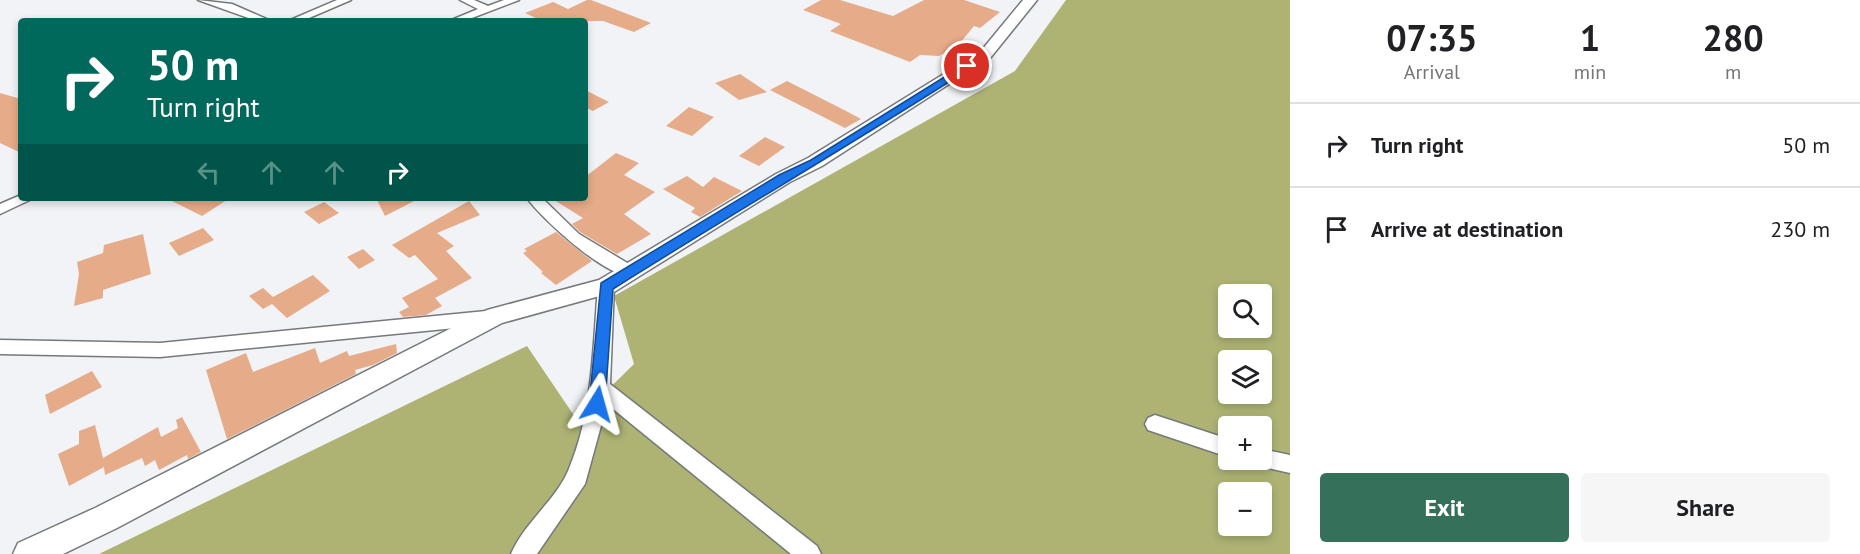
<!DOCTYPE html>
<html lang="en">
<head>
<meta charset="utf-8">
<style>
	body { margin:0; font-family:"PT Sans",sans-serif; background:#f6f6f6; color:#202124; height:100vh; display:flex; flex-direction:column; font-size:22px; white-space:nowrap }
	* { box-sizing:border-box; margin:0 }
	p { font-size:20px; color:#757577 }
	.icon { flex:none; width:33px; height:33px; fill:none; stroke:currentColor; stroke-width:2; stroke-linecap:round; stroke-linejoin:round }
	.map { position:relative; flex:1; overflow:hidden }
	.side { display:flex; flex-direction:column; background:#fff; width:570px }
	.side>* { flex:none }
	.banner { position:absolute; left:18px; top:18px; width:570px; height:183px; border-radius:6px; box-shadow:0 3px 9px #0003; background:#00695c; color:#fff; overflow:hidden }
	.controls { position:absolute; left:1218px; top:284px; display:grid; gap:12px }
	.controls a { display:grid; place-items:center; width:54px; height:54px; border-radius:6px; background:#fff; box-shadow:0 3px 9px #0003; font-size:30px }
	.pin { position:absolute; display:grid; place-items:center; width:51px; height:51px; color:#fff; margin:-26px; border:3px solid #fff; border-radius:50%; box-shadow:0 2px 6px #0007 }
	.me { position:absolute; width:66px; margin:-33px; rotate:8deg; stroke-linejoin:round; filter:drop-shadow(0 0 4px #0008) }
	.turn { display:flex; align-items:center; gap:21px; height:126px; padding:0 30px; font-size:27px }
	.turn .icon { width:78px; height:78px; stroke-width:2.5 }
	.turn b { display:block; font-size:42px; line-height:51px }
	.lanes { display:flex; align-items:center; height:57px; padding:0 30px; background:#0003; justify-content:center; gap:30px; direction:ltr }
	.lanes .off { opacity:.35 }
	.eta { display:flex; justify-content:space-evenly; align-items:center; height:102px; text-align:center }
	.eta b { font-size:36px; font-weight:600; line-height:42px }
	.primary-button { display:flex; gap:12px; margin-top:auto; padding:12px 30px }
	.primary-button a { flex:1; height:69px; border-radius:6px; background:#34705a; color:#fff; font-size:24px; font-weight:600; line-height:69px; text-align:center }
	.primary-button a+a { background:#f6f6f6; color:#202124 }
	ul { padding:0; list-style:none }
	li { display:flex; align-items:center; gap:18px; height:84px; padding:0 30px; border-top:2px solid #e0e0e0 }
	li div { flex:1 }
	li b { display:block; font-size:22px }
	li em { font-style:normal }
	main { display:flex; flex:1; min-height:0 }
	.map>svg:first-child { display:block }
	.forest { fill:#aeb374; fill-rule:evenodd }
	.building { fill:#e6ab88 }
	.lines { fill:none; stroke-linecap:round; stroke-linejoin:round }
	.street-casing { stroke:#76787a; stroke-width:3 }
	.secondary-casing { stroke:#76787a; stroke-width:3 }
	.street { fill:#fff; fill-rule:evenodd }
	.secondary { fill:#fff; fill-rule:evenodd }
	.route { fill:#1a73e8; stroke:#114b97; stroke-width:1.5 }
</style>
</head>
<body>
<main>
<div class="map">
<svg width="1290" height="554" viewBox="0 0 1290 554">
	<rect width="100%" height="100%" fill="#f1f3f6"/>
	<path class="forest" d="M 1066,0 L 1290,0 L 1290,554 L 99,554 L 527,346 L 577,420 L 634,364 L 614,296 L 1015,71 ZM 1228,294 L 1262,294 L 1262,327 L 1228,327 ZM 1228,360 L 1262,360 L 1262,393 L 1228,393 ZM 1228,426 L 1262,426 L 1262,459 L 1228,459 ZM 1228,492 L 1262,492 L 1262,525 L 1228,525 Z"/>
	<path class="building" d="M 587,0 L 591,0 L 651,23 L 634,32 L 603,21 L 542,21 L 525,13 L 553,2 L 568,9 Z
		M 821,0 L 840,0 L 893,16 L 924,0 L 964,0 L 1000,12 L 980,28 L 974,26 L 960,43 L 939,56 L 920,55 L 910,62 L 830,31 L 841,24 L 803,10 Z
		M 740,74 L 767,92 L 739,100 L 715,83 Z
		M 787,81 L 848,112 L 861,119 L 845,128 L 770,90 Z
		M 585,90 L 609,102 L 593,111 L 585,107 Z
		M 0,93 L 21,99 L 21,153 L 0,143 Z
		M 689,107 L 714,117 L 692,136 L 666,126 Z
		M 765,137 L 785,147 L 759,166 L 739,156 Z
		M 616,153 L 639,163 L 624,175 L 655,192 L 624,214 L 651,234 L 617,254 L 580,232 L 572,224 L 583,218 L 551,198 L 585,198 L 585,177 Z
		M 687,176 L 703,187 L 714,177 L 742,191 L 700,217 L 691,212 L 695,208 L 663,189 Z
		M 166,198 L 230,198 L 202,216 Z
		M 376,198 L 420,198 L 385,216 Z
		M 469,201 L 480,215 L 437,233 L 454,246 L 446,251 L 472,278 L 435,298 L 442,306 L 426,315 L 403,317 L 399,312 L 409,307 L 402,298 L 438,279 L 415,255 L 409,258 L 392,245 Z
		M 324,202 L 339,213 L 319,224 L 304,212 Z
		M 203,228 L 214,240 L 179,256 L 169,243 Z
		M 556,232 L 592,261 L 556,285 L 541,273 L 543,272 L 523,253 L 527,251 L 524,249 Z
		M 143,234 L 151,274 L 103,290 L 103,298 L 74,306 L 79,274 L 77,262 L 103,253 L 104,245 Z
		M 363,249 L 375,260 L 359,269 L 347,257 Z
		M 313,275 L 330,291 L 287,318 L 272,304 L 263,309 L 249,296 L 263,288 L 273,297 Z
		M 396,344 L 397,353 L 373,365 L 355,370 L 356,374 L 227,439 L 206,370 L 246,353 L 253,372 L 315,348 L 320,363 L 347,351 L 349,356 Z
		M 92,371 L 102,387 L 50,414 L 45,395 Z
		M 182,417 L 201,452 L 188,459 L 187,455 L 159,470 L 155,460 L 145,466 L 142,458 L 105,475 L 104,467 L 69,486 L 58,454 L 79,444 L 79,431 L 95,425 L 103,458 L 158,427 L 161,437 L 178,428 L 176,420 Z"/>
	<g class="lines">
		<g class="street-casing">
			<path id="street" d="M 198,0 L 232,4 L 271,21 L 257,21 Z
				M 337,0 L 351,0 L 302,21 L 288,21 Z
				M 460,0 L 474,0 L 488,6 L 504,0 L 519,0 L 464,21 L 449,21 L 478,9 Z
				M 21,195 L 21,198 L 34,198 L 0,214 L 0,204 Z
				M 527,198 L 542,198 L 579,234 L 634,267 L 636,271 L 634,275 C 610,282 541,218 527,198 Z
				M 606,280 L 614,286 L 610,384 L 817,546 L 821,554 L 791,554 L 607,404 L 585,484 L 537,554 L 511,554 C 524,523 555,501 568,471 C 593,413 593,348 598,286 Z
				M 486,311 L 492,313 L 495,318 L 492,323 L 486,325 L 160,357 L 0,354 L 0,340 L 160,343 Z
				M 1155,415 L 1228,439 L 1228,457 L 1148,430 L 1145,424 L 1148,418 Z
				M 1262,449 L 1290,455 L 1290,473 L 1255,465 L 1252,459 L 1262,459 Z"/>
		</g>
		<g class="secondary-casing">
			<path id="secondary" d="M 1023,0 L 1037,0 L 991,57 L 822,166 L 790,182 L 614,292 L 502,323 L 117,528 L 63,554 L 13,554 L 18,543 L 95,508 L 487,310 L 599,280 L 776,174 L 808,158 L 981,51 Z"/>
		</g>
		<use href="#street" class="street"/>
		<use href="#secondary" class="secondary"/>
	</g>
	<path class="route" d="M 967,63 L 972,66 L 971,68 C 852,144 732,214 613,289 L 605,404 L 603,409 L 591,409 L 589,404 L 601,283 L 779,175 L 811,160 Z"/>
</svg>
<div class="controls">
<a><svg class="icon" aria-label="search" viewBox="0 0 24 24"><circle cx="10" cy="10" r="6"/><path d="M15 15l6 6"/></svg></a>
<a><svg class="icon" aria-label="layers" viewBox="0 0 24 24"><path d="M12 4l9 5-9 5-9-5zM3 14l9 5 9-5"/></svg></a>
<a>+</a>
<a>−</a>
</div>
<div class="pin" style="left:967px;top:66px;background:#d93025"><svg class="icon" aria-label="arrive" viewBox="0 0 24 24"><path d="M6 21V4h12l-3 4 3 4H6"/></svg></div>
<svg class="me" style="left:597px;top:404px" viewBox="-20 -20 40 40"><path d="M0-17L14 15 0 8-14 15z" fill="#1a73e8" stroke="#fff" stroke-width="4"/></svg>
<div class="banner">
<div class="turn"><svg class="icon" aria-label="right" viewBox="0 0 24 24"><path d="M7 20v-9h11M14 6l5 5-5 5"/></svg><div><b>50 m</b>Turn right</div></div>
<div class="lanes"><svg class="icon off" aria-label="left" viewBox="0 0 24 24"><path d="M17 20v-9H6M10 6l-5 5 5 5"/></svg><svg class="icon off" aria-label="ahead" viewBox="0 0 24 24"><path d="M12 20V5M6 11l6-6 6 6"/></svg><svg class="icon off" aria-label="ahead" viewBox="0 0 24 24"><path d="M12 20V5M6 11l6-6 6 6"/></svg><svg class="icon" aria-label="right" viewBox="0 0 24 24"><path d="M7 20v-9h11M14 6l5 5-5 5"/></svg></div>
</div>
</div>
<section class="side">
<div class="eta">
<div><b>07:35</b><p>Arrival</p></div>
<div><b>1</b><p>min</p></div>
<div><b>280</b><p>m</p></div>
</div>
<ul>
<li><svg class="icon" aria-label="right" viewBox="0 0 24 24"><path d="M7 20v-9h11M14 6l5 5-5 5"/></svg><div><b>Turn right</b></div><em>50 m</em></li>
<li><svg class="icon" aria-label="arrive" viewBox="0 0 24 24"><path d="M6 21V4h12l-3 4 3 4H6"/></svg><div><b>Arrive at destination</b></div><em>230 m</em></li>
</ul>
<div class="primary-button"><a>Exit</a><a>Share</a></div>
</section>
</main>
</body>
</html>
